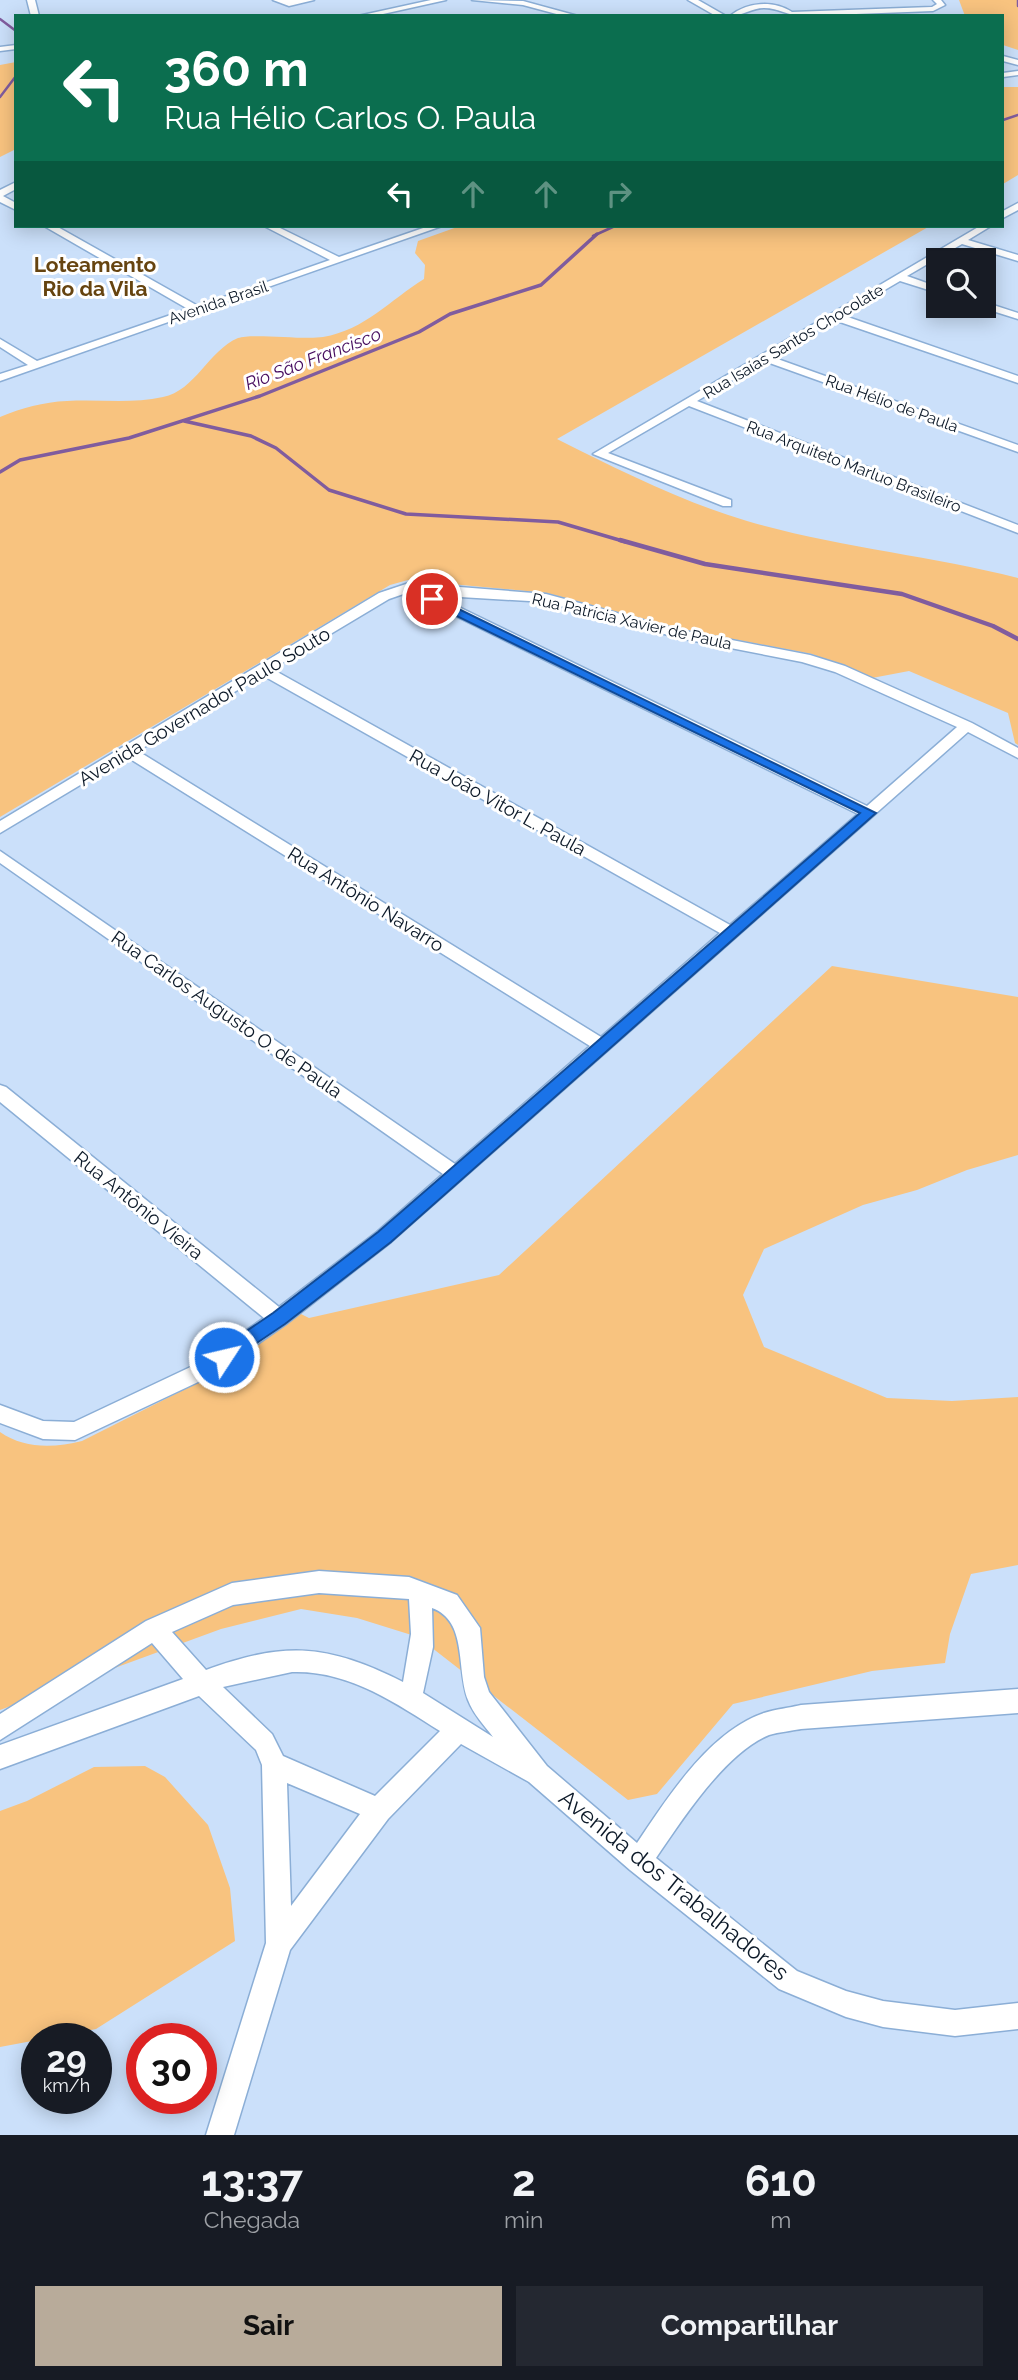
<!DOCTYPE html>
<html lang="pt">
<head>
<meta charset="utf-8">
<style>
	body { margin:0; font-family:Raleway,sans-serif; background:#242831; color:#f1f3f6; height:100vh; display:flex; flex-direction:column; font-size:26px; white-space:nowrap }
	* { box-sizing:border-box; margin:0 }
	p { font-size:23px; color:#9ea1a6 }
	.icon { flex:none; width:38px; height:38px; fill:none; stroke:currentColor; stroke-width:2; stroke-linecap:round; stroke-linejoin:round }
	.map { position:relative; height:2135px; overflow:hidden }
	.details { display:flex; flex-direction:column; background:#171b24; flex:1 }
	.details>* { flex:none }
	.guide { position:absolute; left:14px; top:14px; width:990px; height:214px; border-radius:0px; box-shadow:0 4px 18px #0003; background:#0b6e4f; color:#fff; overflow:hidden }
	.buttons { position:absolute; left:926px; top:248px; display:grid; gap:14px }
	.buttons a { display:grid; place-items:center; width:70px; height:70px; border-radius:0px; background:#171b24; box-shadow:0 4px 18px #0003; font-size:35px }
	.speed { position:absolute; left:21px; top:2023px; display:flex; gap:14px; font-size:35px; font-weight:700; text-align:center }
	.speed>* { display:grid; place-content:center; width:91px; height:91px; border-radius:50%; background:#171b24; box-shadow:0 4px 18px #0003; line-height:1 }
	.speed small { font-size:18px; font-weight:400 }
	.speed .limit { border:10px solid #d22; background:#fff; color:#111 }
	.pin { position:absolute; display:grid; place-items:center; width:60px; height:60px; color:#fff; margin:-30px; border:4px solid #fff; border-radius:50%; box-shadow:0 2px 7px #0007 }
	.me { position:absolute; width:77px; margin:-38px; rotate:55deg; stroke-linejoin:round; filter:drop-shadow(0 0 5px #0008) }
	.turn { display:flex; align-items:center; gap:24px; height:147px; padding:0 35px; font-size:32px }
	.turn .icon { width:91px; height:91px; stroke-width:2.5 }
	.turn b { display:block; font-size:49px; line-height:60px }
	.lanes { display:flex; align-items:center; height:66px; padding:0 35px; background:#0003; justify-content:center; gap:35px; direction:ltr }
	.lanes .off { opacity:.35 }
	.eta { display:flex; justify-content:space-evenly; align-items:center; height:119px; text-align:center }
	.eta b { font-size:42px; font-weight:700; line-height:49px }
	.action { display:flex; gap:14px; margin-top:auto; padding:14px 35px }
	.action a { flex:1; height:80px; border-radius:0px; background:#b8ab9a; color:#111; font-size:28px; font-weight:700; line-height:80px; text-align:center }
	.action a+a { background:#242831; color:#f1f3f6 }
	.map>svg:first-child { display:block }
	.green { fill:#f8c37f }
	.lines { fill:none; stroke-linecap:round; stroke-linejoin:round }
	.stream-far2 { stroke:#805c9e; stroke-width:2.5 }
	.stream-far1 { stroke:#805c9e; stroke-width:3.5 }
	.stream { stroke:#805c9e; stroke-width:4.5 }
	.minor-casing { stroke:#8baed6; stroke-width:3 }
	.minor { fill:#fff; fill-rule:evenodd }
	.route { fill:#1a73e8; stroke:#114b97; stroke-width:2 }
	.labels { text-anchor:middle; stroke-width:6; stroke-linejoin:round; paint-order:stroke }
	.far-street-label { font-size:16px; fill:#0c1928; stroke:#fff }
	.far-water-label { font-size:18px; font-style:italic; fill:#450b5e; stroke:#fff }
	.street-label { font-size:19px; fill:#0c1928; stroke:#fff }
	.far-district-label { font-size:21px; font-weight:bold; fill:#664410; stroke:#fff }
	.near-street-label { font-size:23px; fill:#0c1928; stroke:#fff }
</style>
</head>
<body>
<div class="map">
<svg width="1018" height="2135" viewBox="0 0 1018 2135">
	<rect width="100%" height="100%" fill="#cbe0fa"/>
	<path class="green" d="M 959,0 L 1018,0 L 1018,50 L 1003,45 L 1003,16 L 965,16 Z
		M 16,62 L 16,149 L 0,157 L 0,65 Z
		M 1003,87 L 1018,87 L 1018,175 L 1003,184 Z
		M 460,226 L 930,226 L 557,439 C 619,470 680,501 747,521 C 836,547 928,555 1018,578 L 1018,745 L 1015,743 L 1008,713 L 909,671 L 872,678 L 812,654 L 685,630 L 547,593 L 408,580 L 390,585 L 375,594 L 0,817 L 0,417 C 22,408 43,402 67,401 C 99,399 131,404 163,397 C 195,391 209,350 238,338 C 252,333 304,340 323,337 C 365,330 390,300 424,279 L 425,265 L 415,253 L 418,241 Z
		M 832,966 L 1018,997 L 1018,1155 L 967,1170 L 917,1190 L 863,1205 L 764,1249 L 743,1295 L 764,1347 L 887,1398 L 952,1401 L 1018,1397 L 1018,1565 L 971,1574 L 950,1634 L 945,1663 L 872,1671 L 733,1704 L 657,1794 L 628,1800 L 418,1637 L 357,1618 L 301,1609 L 221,1629 L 0,1710 L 0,1432 C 24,1449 54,1448 82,1441 L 213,1375 L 299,1313 L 309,1318 L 499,1275 Z
		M 145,1766 L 165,1777 L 208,1825 L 230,1888 L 235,1941 L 96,2029 L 0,2047 L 0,1811 L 27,1801 L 94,1767 Z"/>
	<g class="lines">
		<path class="stream-far2" d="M 1018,0 L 1018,6
			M 0,19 L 16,31
			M 0,97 L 16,76
			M 1003,120 L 1018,115
			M 593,236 L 615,226"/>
		<path class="stream-far1" d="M 184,421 L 251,436 L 276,448 L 329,490 L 406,514 L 558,522 L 626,542
			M 0,472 L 20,460 L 129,438 L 260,396 L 419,332 L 450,314 L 541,285 L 597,234"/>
		<path class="stream" d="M 620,540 L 705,564 L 902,594 L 993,626 L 1018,639"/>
		<g class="minor-casing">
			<path id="minor" d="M 27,0 L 35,0 L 39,16 L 31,16 Z
				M 273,0 L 314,0 L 289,6 Z
				M 431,0 L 446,0 L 374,16 L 358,16 Z
				M 472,0 L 523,1 L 578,16 L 564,16 L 523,5 Z
				M 688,0 L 698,0 L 726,16 L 716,16 Z
				M 933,0 L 941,0 L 945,5 L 933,11 L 804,16 C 787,16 779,8 764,8 C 752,8 742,16 730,16 C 747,2 773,0 792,12 L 932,7 L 937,4 Z
				M 16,45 L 16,49 L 0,51 L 0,47 Z
				M 1003,56 L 1018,60 L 1018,65 L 1003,61 Z
				M 1018,71 L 1018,75 L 1003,77 L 1003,73 Z
				M 16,182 L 16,189 L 3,196 L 16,203 L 16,210 L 0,202 L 0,190 Z
				M 1018,203 L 1018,210 L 1003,218 L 1003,211 Z
				M 44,226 L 56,226 L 198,306 L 330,260 L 264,226 L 276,226 L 339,257 L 429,226 L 442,226 L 0,381 L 0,374 L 28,365 L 0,347 L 0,339 L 37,361 L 188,309 Z
				M 980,226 L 991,226 L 968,240 L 1018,255 L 1018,261 L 962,244 L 907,276 L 938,287 L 938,293 L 900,281 L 842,315 L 1018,376 L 1018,383 L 834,320 L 772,357 L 1018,445 L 1018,452 L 764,361 L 697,401 L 1018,525 L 1018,533 L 689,406 L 608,453 L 731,500 L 731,506 L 723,506 L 593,454 Z
				M 984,302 L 1018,313 L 1018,319 L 980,307 Z
				M 409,583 L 546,594 L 680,630 L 810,655 L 845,666 L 972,723 L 1018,748 L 1018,758 L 968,732 L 391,1242 L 286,1324 L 213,1375 L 75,1440 L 43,1439 L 0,1423 L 0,1405 L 43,1421 L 74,1422 L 199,1363 L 264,1318 L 0,1102 L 0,1085 L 6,1087 L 279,1307 L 377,1232 L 443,1174 L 0,863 L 0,851 L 455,1164 L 590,1046 L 127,757 L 0,833 L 0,821 L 379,593 ZM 412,591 L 413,595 L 858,814 L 730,925 L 272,669 L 389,599 ZM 428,592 L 460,597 L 546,602 L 679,638 L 802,662 L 835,672 L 957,727 L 867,806 ZM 262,675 L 720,933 L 601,1037 L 138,751 Z
				M 319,1571 L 409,1577 L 457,1595 L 480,1628 L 484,1677 L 489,1692 L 547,1766 L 637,1843 C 668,1797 709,1732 764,1713 C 776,1709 789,1708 801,1705 L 1018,1689 L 1018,1713 L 801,1729 C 791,1731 779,1732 769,1735 C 725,1753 682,1820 656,1858 L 797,1971 L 846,1991 L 883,2001 L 955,2010 L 1018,2003 L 1018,2029 L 955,2036 L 883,2027 L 846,2017 L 779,1989 L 630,1870 L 529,1782 L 461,1744 L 388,1819 L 290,1950 L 234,2135 L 206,2135 L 266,1943 L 262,1765 L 256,1750 L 199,1696 L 0,1769 L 0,1745 L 183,1679 L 152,1643 L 0,1740 L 0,1714 L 146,1621 L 232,1583 ZM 319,1593 L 409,1599 L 411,1634 L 403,1682 C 327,1644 286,1641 206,1670 L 172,1632 L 233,1605 ZM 432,1608 C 468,1621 456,1669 468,1700 C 473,1714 484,1725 493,1737 L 423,1693 L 433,1647 ZM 292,1672 C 348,1670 396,1703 440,1731 L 375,1796 L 283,1756 L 272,1734 L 223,1687 ZM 287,1783 L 360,1814 L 291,1906 Z"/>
		</g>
		<use href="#minor" class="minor"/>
	</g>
	<path class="route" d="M 432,596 L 876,813 L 391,1242 L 285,1324 L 224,1365 L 217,1362 L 215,1357 L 217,1351 L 273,1313 L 378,1232 L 860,813 L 428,602 L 428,597 Z"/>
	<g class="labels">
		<g class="far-street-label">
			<text transform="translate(218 302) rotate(-19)" y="6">Avenida Brasil</text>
			<text transform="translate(793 341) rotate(-31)" y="6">Rua Isaías Santos Chocolate</text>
			<text transform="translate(892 403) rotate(20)" y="6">Rua Hélio de Paula</text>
			<text transform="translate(854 466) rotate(21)" y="6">Rua Arquiteto Marluo Brasileiro</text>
			<text transform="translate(632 621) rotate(13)" y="6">Rua Patrícia Xavier de Paula</text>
		</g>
		<g class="far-water-label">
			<text transform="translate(313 359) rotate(-21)" y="6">Rio São Francisco</text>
		</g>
		<g class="street-label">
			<text transform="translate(204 706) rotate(-31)" y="7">Avenida Governador Paulo Souto</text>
			<text transform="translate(498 802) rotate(29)" y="7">Rua João Vitor L. Paula</text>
			<text transform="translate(366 899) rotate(32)" y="7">Rua Antônio Navarro</text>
			<text transform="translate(227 1014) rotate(35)" y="7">Rua Carlos Augusto O. de Paula</text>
			<text transform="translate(139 1205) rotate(39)" y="7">Rua Antônio Vieira</text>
		</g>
		<g class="far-district-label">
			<text x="95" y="272">Loteamento<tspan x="95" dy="24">Rio da Vila</tspan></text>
		</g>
		<g class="near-street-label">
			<text transform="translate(674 1885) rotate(39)" y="8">Avenida dos Trabalhadores</text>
		</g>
	</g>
</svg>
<div class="buttons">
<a><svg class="icon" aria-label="search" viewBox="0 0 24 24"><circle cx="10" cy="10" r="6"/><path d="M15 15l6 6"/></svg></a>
</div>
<div class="speed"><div>29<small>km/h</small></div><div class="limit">30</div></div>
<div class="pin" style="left:432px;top:599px;background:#d93025"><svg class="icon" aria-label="arrive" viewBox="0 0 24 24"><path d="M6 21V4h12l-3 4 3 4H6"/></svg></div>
<svg class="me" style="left:224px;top:1357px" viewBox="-20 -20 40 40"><circle r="17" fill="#1a73e8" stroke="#fff" stroke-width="3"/><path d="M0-11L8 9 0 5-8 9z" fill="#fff"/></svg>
<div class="guide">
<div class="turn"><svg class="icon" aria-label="left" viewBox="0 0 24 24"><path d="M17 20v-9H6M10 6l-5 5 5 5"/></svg><div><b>360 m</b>Rua Hélio Carlos O. Paula</div></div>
<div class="lanes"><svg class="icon" aria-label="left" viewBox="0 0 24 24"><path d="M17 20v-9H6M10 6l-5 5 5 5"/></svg><svg class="icon off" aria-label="ahead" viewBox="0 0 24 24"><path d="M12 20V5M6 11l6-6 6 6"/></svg><svg class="icon off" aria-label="ahead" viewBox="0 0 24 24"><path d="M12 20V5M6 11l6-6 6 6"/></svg><svg class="icon off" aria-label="right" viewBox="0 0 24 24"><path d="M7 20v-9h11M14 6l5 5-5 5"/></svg></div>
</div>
</div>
<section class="details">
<div class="eta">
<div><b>13:37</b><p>Chegada</p></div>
<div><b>2</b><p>min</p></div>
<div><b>610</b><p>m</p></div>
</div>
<div class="action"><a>Sair</a><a>Compartilhar</a></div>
</section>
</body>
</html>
